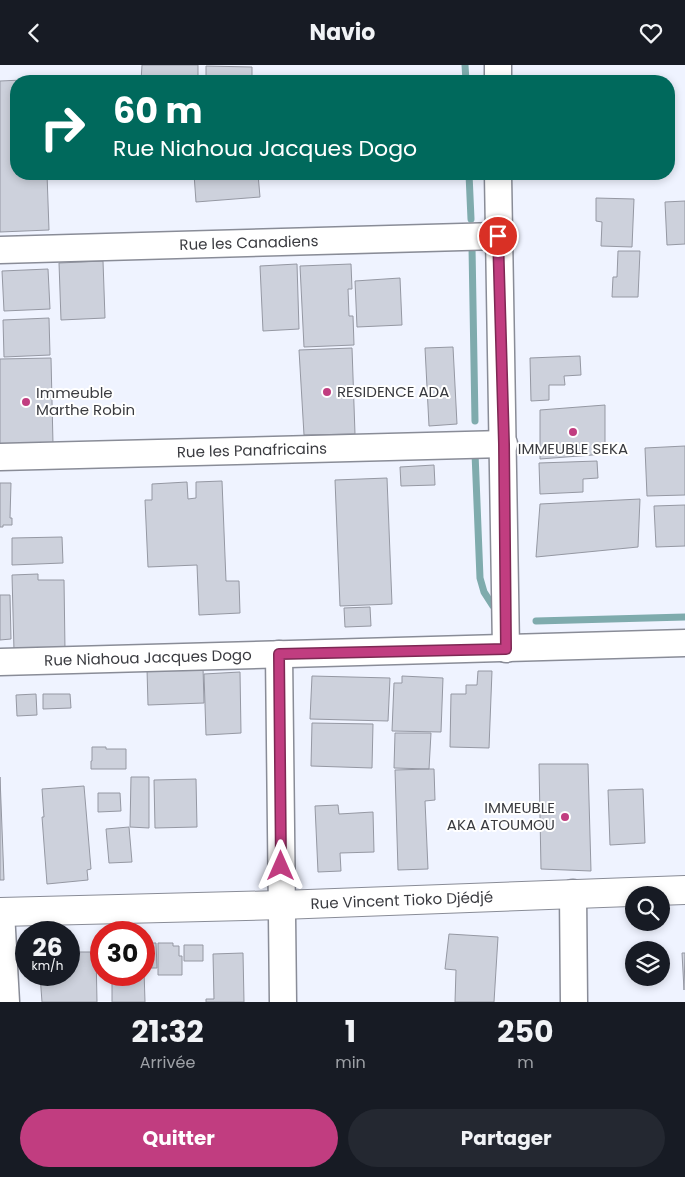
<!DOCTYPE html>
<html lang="fr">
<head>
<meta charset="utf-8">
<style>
	body { margin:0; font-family:Poppins,sans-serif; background:#242831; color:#f1f3f6; height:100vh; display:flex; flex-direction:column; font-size:19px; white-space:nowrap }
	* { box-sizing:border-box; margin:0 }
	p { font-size:16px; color:#9ea1a6 }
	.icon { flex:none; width:28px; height:28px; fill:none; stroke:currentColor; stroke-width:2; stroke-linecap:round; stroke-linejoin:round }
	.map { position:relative; height:937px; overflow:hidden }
	.sheet { display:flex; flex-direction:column; background:#171b24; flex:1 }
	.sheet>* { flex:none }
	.banner { position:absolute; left:10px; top:10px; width:665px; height:105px; border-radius:20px; box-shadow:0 2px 8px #0003; background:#00695c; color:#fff; overflow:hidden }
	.tools { position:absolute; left:625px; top:821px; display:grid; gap:10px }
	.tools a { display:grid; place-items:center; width:45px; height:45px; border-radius:50%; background:#171b24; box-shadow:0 2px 8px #0003; font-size:25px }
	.speed { position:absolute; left:15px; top:856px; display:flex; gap:10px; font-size:25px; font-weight:700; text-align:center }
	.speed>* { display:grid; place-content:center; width:65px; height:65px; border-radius:50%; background:#171b24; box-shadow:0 2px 8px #0003; line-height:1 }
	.speed small { font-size:12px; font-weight:400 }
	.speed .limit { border:8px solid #d22; background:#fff; color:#111 }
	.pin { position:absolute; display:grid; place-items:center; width:42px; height:42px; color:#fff; margin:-21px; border:2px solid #fff; border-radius:50%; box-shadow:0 1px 5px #0007 }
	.me { position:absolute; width:55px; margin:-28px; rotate:0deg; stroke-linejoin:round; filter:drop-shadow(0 0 4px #0008) }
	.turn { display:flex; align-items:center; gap:18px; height:105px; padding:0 20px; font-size:22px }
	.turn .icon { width:65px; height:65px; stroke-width:2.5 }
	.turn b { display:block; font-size:35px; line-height:42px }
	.eta { display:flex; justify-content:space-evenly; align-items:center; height:85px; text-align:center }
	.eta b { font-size:30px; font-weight:700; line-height:35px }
	.action { display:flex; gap:10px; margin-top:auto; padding:10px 20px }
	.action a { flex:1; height:58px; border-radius:30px; background:#c13d80; color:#fff; font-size:20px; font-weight:700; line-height:58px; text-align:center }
	.action a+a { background:#242831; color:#f1f3f6 }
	header { display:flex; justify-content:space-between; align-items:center; height:65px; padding:0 20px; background:#171b24; font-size:22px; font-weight:700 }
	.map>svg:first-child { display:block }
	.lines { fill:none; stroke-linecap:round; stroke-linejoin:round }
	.stream { stroke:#7fabad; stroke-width:7 }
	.building { fill:#cdd1dc; stroke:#9598a3 }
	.minor-casing { stroke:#898c97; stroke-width:29 }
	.tertiary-casing { stroke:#898c97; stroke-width:30 }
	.minor { stroke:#fff; stroke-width:26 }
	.tertiary { stroke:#fff; stroke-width:28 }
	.route-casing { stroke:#7d2853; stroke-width:12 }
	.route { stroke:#c13d80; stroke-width:9 }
	.poi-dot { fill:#c13d80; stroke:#fff; stroke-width:2 }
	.labels { text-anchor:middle; stroke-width:4; stroke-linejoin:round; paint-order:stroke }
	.street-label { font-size:15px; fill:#3a3b40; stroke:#fff }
	.poi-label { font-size:15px; fill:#3a3b40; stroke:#fff; text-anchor:start }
</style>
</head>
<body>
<header><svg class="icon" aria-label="back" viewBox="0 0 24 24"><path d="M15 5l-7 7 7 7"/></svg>Navio<svg class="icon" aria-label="heart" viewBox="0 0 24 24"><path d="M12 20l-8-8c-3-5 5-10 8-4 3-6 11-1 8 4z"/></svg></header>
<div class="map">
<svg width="685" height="937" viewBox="0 0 685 937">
	<rect width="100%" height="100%" fill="#eff3ff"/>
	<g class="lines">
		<path class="stream" d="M 465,0 L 466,16
			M 469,109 L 471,154
			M 472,182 L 475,356
			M 475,388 L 480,513 L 484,527 L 493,541
			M 536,556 L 685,552"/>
	</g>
	<path class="building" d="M 142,0 L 198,0 L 198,16 L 141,16 Z
		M 206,1 L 252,2 L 252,16 L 206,16 Z
		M 45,14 L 45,16 L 16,16 L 16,109 L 47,109 L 49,165 L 0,167 L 0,16 Z
		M 194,109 L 258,109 L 260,132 L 196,137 Z
		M 596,133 L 634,134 L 632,182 L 601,181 L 602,157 L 596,156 Z
		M 685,136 L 685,179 L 667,180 L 665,137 Z
		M 618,186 L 640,186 L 638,232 L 612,232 L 613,212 L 617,212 Z
		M 103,196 L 105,253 L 61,255 L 59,198 Z
		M 297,199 L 299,264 L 263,266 L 260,201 Z
		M 351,199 L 352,224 L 348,224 L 349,251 L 353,251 L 354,280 L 304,282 L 300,201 Z
		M 48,204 L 50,244 L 4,246 L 2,206 Z
		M 400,213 L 402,260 L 357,262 L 355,216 Z
		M 49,253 L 50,290 L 4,292 L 3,255 Z
		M 453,282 L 457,359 L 429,361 L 425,283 Z
		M 352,283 L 355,369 L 304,370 L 299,285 Z
		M 580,291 L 581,310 L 564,311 L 565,320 L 549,320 L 549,335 L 531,336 L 530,293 Z
		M 51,293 L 53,379 L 0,380 L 0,294 Z
		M 605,340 L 605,389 L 540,394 L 540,345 Z
		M 685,381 L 685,430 L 647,431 L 645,383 Z
		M 597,396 L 598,413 L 583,414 L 583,427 L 540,429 L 539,398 Z
		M 434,400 L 435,420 L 401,421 L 400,402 Z
		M 387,413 L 392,539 L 340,541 L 335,415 Z
		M 222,416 L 226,516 L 239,516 L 240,548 L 199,550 L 197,500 L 148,502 L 145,435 L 152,435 L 152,419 L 187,417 L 188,434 L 196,433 L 196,417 Z
		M 0,418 L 11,418 L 10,453 L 12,453 L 12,460 L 3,460 L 3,462 L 0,462 Z
		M 640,434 L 638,482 L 536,492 L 540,439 Z
		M 685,440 L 685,481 L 656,482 L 654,441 Z
		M 62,472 L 63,498 L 12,500 L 12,473 Z
		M 38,509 L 38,515 L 64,515 L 65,585 L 14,586 L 12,510 Z
		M 0,530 L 10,530 L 11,574 L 0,575 Z
		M 370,542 L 371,561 L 345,562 L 344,543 Z
		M 203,602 L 204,638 L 148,640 L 147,604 Z
		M 478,606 L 492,606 L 489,683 L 450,682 L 451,629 L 466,629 L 466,620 L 477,620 Z
		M 240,607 L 241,668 L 206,670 L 204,609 Z
		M 312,611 L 390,613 L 388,656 L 310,654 Z
		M 402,611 L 443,613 L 441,667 L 392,666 L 394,618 L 402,618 Z
		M 36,629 L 37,650 L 17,651 L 16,630 Z
		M 43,629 L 70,629 L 71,643 L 43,644 Z
		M 312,658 L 373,659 L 372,703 L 311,701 Z
		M 395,668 L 431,668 L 429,704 L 394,703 Z
		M 92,682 L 106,682 L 106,684 L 126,684 L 126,704 L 91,704 L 91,696 L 92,696 Z
		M 539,699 L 588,699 L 591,806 L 541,804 Z
		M 429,704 L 434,704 L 435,735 L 425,736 L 428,804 L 398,805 L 395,705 Z
		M 0,712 L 4,815 L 0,815 Z
		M 131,712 L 149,712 L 149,763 L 130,762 Z
		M 196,714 L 197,762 L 155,763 L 154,715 Z
		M 84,721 L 91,804 L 87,805 L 88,815 L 47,819 L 42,752 L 44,752 L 42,724 Z
		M 643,724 L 645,778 L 610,780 L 608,725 Z
		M 98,728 L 120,728 L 121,746 L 98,747 Z
		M 338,740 L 339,749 L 373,747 L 374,787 L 340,788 L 341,806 L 318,807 L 315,741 Z
		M 129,762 L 132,797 L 109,798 L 106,764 Z
		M 449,869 L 498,872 L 494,937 L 455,937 L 456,905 L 445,904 Z
		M 144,878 L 156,878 L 157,903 L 144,903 Z
		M 158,878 L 173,878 L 173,881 L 179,881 L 179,891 L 182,891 L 182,910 L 158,910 Z
		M 184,880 L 203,880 L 203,896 L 184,896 Z
		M 69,887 L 96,887 L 97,937 L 42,937 L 40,910 L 69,910 Z
		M 243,888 L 244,937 L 206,937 L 206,934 L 214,934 L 213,889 Z
		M 682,888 L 685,888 L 684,925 Z
		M 144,905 L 145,937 L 112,937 L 112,910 L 144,910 Z"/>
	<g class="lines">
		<g class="minor-casing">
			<g id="minor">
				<path d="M 498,0 L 498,16"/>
				<path d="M 498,109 L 506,584"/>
				<path id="s1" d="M 0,185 L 498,171"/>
				<path id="s2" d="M 0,392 L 504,379"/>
				<path d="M 279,589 L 283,937"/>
				<path id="s3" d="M 0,597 L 685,578"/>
				<path d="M 573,828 L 574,937"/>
				<path d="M 1,847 L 6,937"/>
			</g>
		</g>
		<g class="tertiary-casing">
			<g id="tertiary">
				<path id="s4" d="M 0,847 L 281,840 L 685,825"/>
			</g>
		</g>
		<use href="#minor" class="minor"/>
		<use href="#tertiary" class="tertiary"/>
	</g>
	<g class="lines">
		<g class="route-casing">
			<path id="route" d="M 281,801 L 279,589 L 506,584 L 504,379 L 498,171"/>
		</g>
		<use href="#route" class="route"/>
	</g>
	<g class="poi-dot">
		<circle cx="327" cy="327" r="5"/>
		<circle cx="26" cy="337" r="5"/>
		<circle cx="573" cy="367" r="5"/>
		<circle cx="565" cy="752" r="5"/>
	</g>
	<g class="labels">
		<g class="street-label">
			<text dy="5" stroke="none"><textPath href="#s1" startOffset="249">Rue les Canadiens</textPath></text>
			<text dy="5" stroke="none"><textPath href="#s2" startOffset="252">Rue les Panafricains</textPath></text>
			<text dy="5" stroke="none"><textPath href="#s3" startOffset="148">Rue Niahoua Jacques Dogo</textPath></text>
			<text dy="5" stroke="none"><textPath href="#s4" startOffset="402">Rue Vincent Tioko Djédjé</textPath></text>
		</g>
		<g class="poi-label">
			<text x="337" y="332">RESIDENCE ADA</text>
			<text x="36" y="333">Immeuble<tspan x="36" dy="17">Marthe Robin</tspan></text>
			<text x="573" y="389" text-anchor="middle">IMMEUBLE SEKA</text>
			<text x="555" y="748" text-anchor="end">IMMEUBLE<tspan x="555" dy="17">AKA ATOUMOU</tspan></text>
		</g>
	</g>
</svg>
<div class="tools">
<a><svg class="icon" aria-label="search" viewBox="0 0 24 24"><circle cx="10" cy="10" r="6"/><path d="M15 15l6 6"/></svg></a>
<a><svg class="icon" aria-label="layers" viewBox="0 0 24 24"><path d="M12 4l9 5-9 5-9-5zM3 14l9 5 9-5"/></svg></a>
</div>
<div class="speed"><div>26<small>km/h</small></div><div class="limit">30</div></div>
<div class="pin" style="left:498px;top:171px;background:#d93025"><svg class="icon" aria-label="arrive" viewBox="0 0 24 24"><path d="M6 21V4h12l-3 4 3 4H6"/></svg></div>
<svg class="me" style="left:281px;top:801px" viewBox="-20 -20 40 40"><path d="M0-17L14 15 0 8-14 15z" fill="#c13d80" stroke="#fff" stroke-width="4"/></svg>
<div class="banner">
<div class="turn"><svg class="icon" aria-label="right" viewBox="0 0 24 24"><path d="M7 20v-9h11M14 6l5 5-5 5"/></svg><div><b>60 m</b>Rue Niahoua Jacques Dogo</div></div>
</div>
</div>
<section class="sheet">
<div class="eta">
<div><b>21:32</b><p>Arrivée</p></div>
<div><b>1</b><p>min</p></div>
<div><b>250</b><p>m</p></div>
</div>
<div class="action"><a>Quitter</a><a>Partager</a></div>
</section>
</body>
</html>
